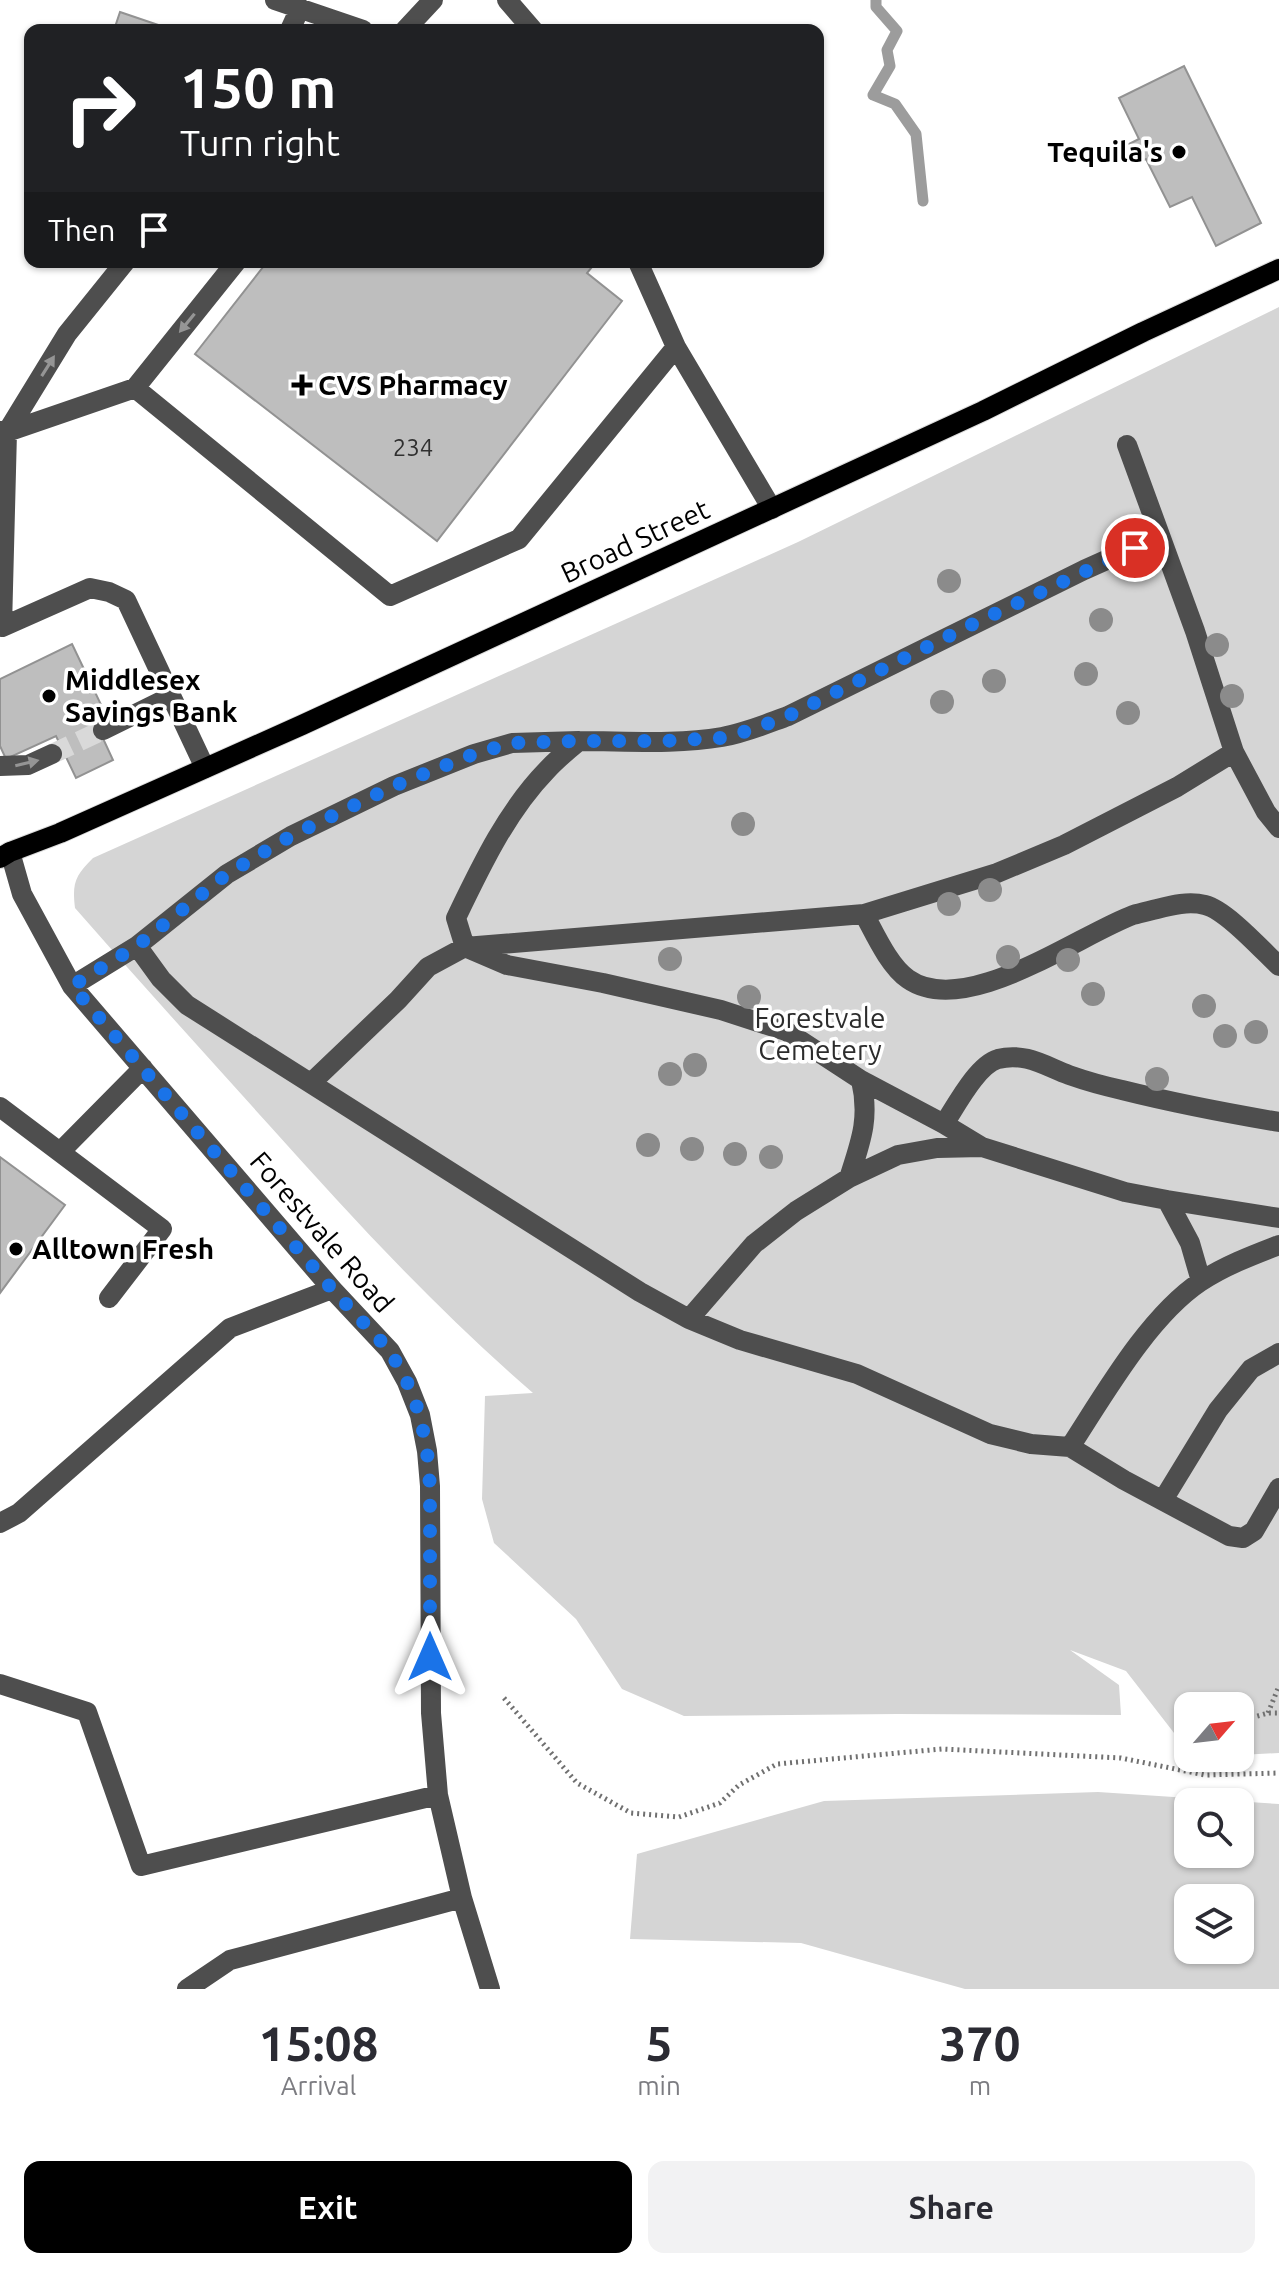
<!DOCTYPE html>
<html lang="en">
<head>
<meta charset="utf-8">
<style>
	body { margin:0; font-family:Ubuntu,sans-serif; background:#f2f2f3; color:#2b2b33; height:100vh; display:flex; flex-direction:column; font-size:30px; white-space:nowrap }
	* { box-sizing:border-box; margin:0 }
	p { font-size:26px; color:#7c7c81 }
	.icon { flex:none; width:44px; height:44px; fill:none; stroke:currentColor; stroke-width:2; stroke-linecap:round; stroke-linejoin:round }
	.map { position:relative; height:1989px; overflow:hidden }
	.sheet { display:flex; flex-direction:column; background:#fff; flex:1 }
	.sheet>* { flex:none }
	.hud { position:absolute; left:24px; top:24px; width:800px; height:244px; border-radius:16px; box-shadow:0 2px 6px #0004; background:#202124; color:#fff; overflow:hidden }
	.needle { width:52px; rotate:62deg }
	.tools { position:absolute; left:1174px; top:1692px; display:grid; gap:16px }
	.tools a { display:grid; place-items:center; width:80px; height:80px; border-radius:16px; background:#fff; box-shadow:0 2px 6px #0004; font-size:40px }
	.pin { position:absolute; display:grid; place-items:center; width:68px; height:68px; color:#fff; margin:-34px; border:4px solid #fff; border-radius:50%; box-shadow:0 2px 8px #0007 }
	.me { position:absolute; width:88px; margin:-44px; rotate:0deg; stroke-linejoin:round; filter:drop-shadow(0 0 6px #0008) }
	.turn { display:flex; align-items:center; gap:28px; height:168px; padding:0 24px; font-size:36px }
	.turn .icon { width:104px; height:104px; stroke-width:2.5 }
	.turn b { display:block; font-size:56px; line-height:68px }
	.then { display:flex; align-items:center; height:76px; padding:0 24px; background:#0003; gap:16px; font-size:30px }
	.eta { display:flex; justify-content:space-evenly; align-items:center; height:136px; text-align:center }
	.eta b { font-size:48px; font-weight:700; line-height:56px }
	.action { display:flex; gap:16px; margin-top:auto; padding:16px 24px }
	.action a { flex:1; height:92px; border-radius:16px; background:#000; color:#fff; font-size:32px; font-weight:700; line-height:92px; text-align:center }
	.action a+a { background:#f2f2f3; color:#2b2b33 }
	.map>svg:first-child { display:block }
	.green { fill:#d5d5d5; fill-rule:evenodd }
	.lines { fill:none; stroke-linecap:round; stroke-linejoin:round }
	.stream { stroke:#9c9c9c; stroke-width:11 }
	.building { fill:#bebebe; stroke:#929292; stroke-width:2 }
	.minor-tunnel { stroke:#d9d9d9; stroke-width:20; stroke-dasharray:20 10; stroke-linecap:butt }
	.major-casing { stroke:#dbdbdb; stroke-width:22 }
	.path { stroke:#707070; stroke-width:5; stroke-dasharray:2 4; stroke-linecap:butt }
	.minor { stroke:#4e4e4e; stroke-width:20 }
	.major { stroke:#000; stroke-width:20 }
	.tree { fill:#8b8b8b }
	.oneway { fill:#959595 }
	.route { stroke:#1a73e8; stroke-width:14; stroke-dasharray:0 25.2 }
	.poi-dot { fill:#000; stroke:#fff; stroke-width:3 }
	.labels { text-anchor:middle; stroke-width:7; stroke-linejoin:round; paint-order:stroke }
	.number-label { font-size:24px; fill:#303030 }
	.poi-label { font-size:28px; font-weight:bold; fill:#000; stroke:#fff; text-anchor:start }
	.street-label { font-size:28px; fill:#000; stroke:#fff }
	.park-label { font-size:28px; fill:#2c2c2c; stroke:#fff }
</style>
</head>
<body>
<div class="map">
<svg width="1279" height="1989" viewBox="0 0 1279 1989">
	<rect width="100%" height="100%" fill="#fff"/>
	<path class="green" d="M 1279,307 L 1279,1753 L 1240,1755 L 1240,1706 L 1188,1706 L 1188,1751 L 1126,1671 L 1070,1650 L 1119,1685 L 1121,1715 L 897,1714 L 684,1716 L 622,1689 L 576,1619 L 494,1543 L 482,1499 L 485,1396 L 533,1393 C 438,1311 353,1219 269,1125 C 204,1053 139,981 75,908 C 72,883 75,876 93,858 L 798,542 Z
		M 1098,1792 L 1279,1804 L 1279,1989 L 965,1989 L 801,1943 L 630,1939 L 637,1854 L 824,1801 ZM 1188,1802 L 1240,1802 L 1240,1854 L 1188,1854 ZM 1188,1898 L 1240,1898 L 1240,1950 L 1188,1950 Z"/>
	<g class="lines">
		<path class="stream" d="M 876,0 L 876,7 L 897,31 L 887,50 L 890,66 L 873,95 L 895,104 L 916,134 L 923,201"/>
	</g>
	<path class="building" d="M 120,12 L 173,30 L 114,30 Z
		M 1184,66 L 1261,223 L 1216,246 L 1192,197 L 1170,207 L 1146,159 L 1137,163 L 1127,145 L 1139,139 L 1119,98 Z
		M 267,262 L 596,262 L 587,273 L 622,301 L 437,541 L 195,354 Z
		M 72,644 L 105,713 L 94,719 L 113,760 L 76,778 L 56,736 L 6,759 L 0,746 L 0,679 Z
		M 0,1157 L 65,1205 L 0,1293 Z"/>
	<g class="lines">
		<path class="minor-tunnel" d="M 52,754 L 103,730"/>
		<g class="major-casing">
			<path id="major" d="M 0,858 L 10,852 L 60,833 L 302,725 L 983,411 L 1143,332 L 1279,269"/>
		</g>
		<path class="path" d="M 504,1698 L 577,1783 L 631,1813 L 679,1817 L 720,1803 L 739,1785 L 777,1764 L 942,1749 L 1121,1758 L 1205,1775 L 1279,1773
			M 1268,1713 L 1279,1686
			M 1240,1721 L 1268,1713 L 1279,1713
			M 1205,1758 L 1205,1775"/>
		<path class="minor" d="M 275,0 L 363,30
			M 507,0 L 533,30
			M 290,30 L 300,8
			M 405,30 L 433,0
			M 125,262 L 67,334 L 7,432 L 2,627 L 90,588 L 109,592 L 126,600 L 205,768
			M 638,262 L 676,347 L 772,509
			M 135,388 L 236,262
			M 0,431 L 7,432 L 135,388 L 390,596 L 519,539 L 676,347
			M 1127,445 L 1195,631 L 1234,752 L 1177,787 L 1064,845 L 997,873 L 864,914 L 465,947 L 456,918 C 481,866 507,811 547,770 C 557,759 568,750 579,741 C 626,741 676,745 722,737 C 745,733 766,724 788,716 L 1084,570 L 1160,536
			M 103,730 L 170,697
			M 1234,752 L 1266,812 L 1279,828
			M 0,766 L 28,765 L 52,754
			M 10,852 L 22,894 L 72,986 L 332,1289 L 390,1351 L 407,1382 L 420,1415 L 427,1451 L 430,1486 L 431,1713 L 438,1795 L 462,1898 L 490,1989
			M 864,914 C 875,934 889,966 908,979 C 965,1019 1077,936 1133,915 C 1140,913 1149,911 1157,909 C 1172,905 1189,901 1205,905 C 1226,910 1262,950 1279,966
			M 137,946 L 227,874 L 291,836 L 394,786 L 474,754 L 512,743 L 579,741
			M 72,986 L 137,946 L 161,979 L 187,1005 L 640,1292 L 689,1319 L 740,1340 L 857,1374 L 990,1434 L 1031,1444 L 1070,1447 L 1124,1480 L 1229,1536 L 1243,1538 L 1254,1531 L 1279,1488
			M 861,1080 C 870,1118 861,1141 849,1178 L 898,1155 L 937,1148 L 982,1147
			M 311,1083 L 398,1000 L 428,967 L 465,947 L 507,965 L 603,983 L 721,1010 L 786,1031 L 861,1080 L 944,1124 C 956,1106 977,1065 998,1059 C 1025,1052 1045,1066 1069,1075 C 1086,1081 1104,1086 1122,1090 C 1174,1103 1226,1113 1279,1122
			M 0,1107 L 162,1229 L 109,1298
			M 944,1124 L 982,1147 L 1125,1192 L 1167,1200 L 1190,1243 L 1201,1281
			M 60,1152 L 143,1068
			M 1167,1200 L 1279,1218
			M 689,1319 L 754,1244 L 796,1211 L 849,1178
			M 1070,1447 C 1104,1395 1148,1317 1200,1282 C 1224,1266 1253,1255 1279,1245
			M 1163,1500 L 1218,1410 L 1251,1369 L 1279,1353
			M 0,1523 L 19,1513 L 230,1328 L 332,1289
			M 0,1684 L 87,1712 L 141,1866 L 438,1795
			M 187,1989 L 230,1960 L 462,1898"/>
		<use href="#major" class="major"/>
	</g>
	<g class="tree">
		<circle cx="949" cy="581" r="12"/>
		<circle cx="1101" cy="620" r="12"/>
		<circle cx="1217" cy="645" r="12"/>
		<circle cx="1086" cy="674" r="12"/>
		<circle cx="994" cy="681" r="12"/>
		<circle cx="1232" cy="696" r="12"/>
		<circle cx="942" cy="702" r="12"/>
		<circle cx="1128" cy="713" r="12"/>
		<circle cx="743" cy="824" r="12"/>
		<circle cx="990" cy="890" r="12"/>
		<circle cx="949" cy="904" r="12"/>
		<circle cx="1008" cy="957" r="12"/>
		<circle cx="670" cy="959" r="12"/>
		<circle cx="1068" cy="960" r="12"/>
		<circle cx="1093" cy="994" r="12"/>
		<circle cx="749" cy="997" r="12"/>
		<circle cx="1204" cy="1006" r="12"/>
		<circle cx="1256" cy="1032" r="12"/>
		<circle cx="1225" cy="1036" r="12"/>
		<circle cx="695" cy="1065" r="12"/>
		<circle cx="670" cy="1074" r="12"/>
		<circle cx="1157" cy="1079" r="12"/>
		<circle cx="648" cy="1145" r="12"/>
		<circle cx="692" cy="1149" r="12"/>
		<circle cx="735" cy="1154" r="12"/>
		<circle cx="771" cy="1157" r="12"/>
	</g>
	<defs><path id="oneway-solid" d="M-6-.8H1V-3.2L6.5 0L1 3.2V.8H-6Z" transform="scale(2)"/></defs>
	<g class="oneway">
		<use href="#oneway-solid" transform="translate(187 323) rotate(129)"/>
		<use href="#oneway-solid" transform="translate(48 366) rotate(-58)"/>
		<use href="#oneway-solid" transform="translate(27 763) rotate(-13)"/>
	</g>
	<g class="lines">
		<path class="route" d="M 430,1657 L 430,1486 L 427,1451 L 420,1415 L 407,1382 L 390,1351 L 332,1289 L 72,986 L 137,946 L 227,874 L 291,836 L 394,786 L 474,754 L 512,743 L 579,741 L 663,741 L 721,738 L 751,730 L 788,716 L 973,624 L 1135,548"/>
	</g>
	<g class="poi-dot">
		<circle cx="1179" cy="152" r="8"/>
		<path d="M298 373h8v8h8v8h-8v8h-8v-8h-8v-8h8z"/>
		<circle cx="49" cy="696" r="8"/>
		<circle cx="16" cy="1249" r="8"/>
	</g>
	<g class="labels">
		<g class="number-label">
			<text x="413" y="456">234</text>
		</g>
		<g class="poi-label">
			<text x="1163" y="162" text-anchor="end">Tequila's</text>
			<text x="318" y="395">CVS Pharmacy</text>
			<text x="65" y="690">Middlesex<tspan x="65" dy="32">Savings Bank</tspan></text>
			<text x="32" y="1259">Alltown Fresh</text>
		</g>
		<g class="street-label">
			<text transform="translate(635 541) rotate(-25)" y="10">Broad Street</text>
			<text transform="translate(322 1232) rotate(49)" y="10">Forestvale Road</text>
		</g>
		<g class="park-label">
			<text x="820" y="1028">Forestvale<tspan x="820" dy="32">Cemetery</tspan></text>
		</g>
	</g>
</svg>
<div class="tools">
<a><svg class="needle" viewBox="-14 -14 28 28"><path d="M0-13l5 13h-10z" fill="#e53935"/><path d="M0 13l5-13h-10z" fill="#7c7c81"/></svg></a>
<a><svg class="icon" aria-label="search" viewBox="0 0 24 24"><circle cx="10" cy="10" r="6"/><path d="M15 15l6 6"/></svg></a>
<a><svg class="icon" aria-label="layers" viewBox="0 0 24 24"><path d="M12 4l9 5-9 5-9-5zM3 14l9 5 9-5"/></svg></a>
</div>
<div class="pin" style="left:1135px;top:548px;background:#d93025"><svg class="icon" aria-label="arrive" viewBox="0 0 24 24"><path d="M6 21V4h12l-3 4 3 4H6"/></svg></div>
<svg class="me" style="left:430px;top:1657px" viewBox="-20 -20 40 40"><path d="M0-17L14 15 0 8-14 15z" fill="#1a73e8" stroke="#fff" stroke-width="4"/></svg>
<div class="hud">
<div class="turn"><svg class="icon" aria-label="right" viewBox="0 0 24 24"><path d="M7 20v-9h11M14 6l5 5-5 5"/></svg><div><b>150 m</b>Turn right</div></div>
<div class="then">Then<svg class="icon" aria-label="arrive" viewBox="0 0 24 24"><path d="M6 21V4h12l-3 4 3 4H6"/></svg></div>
</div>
</div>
<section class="sheet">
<div class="eta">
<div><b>15:08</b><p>Arrival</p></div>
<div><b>5</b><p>min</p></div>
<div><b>370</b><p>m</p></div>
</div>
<div class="action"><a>Exit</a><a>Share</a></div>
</section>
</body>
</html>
